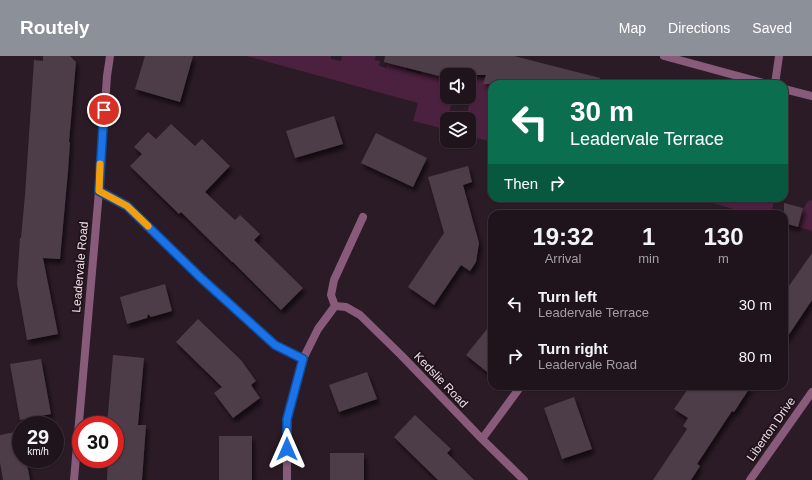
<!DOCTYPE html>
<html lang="en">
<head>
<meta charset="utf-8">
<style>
	body { margin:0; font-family:Helvetica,sans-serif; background:#2d2129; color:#f1f3f6; height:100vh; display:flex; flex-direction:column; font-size:15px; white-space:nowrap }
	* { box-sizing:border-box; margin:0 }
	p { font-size:13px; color:#a29ea3 }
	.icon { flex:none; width:22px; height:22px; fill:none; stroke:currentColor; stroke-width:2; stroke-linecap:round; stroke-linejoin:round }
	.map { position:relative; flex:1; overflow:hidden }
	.drawer { position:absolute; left:488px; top:154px; width:300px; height:180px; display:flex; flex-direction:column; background:#20141c; border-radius:12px; box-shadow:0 1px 3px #0004,0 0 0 1px #3d333b }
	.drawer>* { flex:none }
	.hud { position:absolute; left:488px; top:24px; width:300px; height:122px; border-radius:12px; box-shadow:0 1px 3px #0004,0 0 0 1px #3d333b; background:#0b6e4f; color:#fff; overflow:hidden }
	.fabs { position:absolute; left:440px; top:12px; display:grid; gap:8px }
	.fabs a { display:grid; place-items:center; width:36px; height:36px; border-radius:8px; background:#20141c; box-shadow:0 1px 3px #0004,0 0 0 1px #3d333b; font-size:20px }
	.speed { position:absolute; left:12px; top:360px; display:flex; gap:8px; font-size:20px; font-weight:700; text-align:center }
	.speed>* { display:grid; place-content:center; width:52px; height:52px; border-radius:50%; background:#20141c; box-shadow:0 1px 3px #0004,0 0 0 1px #3d333b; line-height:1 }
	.speed small { font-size:10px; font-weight:400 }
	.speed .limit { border:6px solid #d22; background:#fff; color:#111 }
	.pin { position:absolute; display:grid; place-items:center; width:34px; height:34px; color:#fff; margin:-17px; border:2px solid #fff; border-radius:50%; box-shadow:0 1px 4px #0007 }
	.me { position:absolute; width:44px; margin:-22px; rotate:0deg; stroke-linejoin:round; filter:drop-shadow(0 0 3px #0008) }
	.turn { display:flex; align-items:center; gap:14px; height:84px; padding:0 16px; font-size:18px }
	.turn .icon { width:52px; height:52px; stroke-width:2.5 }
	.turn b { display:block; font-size:28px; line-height:34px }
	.then { display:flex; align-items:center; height:38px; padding:0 16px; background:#0003; gap:8px; font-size:15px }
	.eta { display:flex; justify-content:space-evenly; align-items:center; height:68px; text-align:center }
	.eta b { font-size:24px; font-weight:800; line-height:28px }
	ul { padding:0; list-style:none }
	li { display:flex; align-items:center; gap:12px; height:52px; padding:0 16px }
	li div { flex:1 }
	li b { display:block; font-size:15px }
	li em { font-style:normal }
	header { display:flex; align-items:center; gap:24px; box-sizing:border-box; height:56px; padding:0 20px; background:#8c9099; color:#fff }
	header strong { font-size:19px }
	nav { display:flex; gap:22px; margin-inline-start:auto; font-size:14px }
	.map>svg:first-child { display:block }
	.green { fill:#4b213f }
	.building { fill:#4e3c48; filter:url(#shadow) }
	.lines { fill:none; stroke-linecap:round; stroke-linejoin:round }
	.minor { stroke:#895b7a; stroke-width:8 }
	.tertiary { stroke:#895b7a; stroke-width:8 }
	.route-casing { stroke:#114b97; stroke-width:10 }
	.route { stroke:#1a73e8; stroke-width:7 }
	.slow { stroke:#f59e0b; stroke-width:7 }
	.labels { text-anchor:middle; stroke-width:4; stroke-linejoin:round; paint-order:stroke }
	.street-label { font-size:12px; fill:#ede1e8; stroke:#21121c }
</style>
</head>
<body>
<header>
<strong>Routely</strong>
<nav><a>Map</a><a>Directions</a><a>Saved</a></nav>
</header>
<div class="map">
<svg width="812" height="424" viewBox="0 0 812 424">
	<defs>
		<filter id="shadow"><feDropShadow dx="2.5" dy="4.5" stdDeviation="2" flood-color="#0009"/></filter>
	</defs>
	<rect width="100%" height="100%" fill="#2b1b26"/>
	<path class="green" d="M 247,0 L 331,0 L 331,3 L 341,5 L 342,0 L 376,0 L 375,4 L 380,5 L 379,10 L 386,12 L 389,0 L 409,1 L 406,14 L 421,18 L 425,5 L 433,18 L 443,21 L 446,12 L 447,19 L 447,41 L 453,41 L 445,73 L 413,65 L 418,47 Z
		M 472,18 L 485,22 L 484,26 L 491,28 L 488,41 L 491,46 L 492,46 L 492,86 L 469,80 L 469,63 L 466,63 L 472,36 L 469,35 L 469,33 Z
		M 710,142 L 775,142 L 771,158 L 751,158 L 709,146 Z
		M 812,144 L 812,175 L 798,171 L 802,155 L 808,145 Z"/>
	<path class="building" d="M 43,0 L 70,0 L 76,6 L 69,86 L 70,86 L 68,115 L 60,203 L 43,202 L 58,278 L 27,284 L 17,228 L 20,182 L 21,182 L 25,139 L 34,4 L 43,5 Z
		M 145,0 L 193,0 L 180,46 L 135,33 Z
		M 385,0 L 514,0 L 600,22 L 599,28 L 483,28 L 486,19 L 447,19 L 447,22 L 384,6 Z
		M 334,60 L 343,88 L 295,102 L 286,75 Z
		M 171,68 L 195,90 L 202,83 L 230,110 L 205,136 L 235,164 L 240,159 L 260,178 L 254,184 L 303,232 L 281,254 L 233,206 L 232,206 L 181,156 L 179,158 L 130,110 L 142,98 L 134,91 L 148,76 L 156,83 Z
		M 376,77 L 427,102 L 413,131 L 361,107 Z
		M 468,110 L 472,126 L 463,129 L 479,187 L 476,206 L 470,215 L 461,209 L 434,249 L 408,231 L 444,177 L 428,121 Z
		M 784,147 L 803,152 L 798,171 L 784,167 Z
		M 812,197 L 812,244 L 784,286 L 784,237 Z
		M 165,228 L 172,255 L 151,261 L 148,258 L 147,262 L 127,268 L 120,241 Z
		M 198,263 L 241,304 L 256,325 L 251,329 L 260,342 L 233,362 L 214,337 L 222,331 L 176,286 Z
		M 492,267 L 492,320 L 466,299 Z
		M 113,299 L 144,302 L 138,369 L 146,369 L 142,424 L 107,424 L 108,403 L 115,403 L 115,369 L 107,369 Z
		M 41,303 L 51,358 L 20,364 L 10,308 Z
		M 367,316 L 377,343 L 339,356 L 329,329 Z
		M 690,330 L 751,330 L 734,356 L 732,355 L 697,408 L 700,410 L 691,424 L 653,424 L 687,373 L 683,370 L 688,362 L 674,353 Z
		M 574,341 L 592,393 L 562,403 L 544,352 Z
		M 415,359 L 451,393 L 447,397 L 474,424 L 438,424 L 394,381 Z
		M 21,375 L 21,403 L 26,403 L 30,424 L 3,424 L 0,406 L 0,379 Z
		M 219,380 L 252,380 L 252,424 L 219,424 Z
		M 330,397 L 364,397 L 364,424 L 330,424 Z"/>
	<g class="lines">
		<path class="minor" d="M 775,28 L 779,0
			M 99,135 L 127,150 L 201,222 L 275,289 L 303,303
			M 335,250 L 331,239 L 334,224 L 363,161
			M 482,383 L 521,330
			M 74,424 L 99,135 L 107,20 L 110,0
			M 287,424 L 287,363 L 303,303 L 318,273 L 335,250 L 346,251 L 360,259 L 401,299 L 482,383 L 524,424"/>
		<path class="tertiary" d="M 664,0 L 767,28
			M 784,33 L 812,40
			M 750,424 L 812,336"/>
	</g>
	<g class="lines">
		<g class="route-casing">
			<path id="route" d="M 104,54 L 99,135 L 127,150 L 201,222 L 275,289 L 303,303 L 287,363 L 287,393"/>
		</g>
		<use href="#route" class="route"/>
		<path class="slow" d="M 100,108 L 99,135 L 127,150 L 148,170"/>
	</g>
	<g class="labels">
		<g class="street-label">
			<text transform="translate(80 211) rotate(-85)" y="4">Leadervale Road</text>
			<text transform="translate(441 324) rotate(46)" y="4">Kedslie Road</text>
			<text transform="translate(771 373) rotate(-55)" y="4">Liberton Drive</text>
		</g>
	</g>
</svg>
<div class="fabs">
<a><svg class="icon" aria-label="sound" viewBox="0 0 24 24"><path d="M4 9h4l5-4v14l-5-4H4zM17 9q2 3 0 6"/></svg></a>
<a><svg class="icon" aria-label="layers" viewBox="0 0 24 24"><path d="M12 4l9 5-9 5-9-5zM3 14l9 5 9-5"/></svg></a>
</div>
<div class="speed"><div>29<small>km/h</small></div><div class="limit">30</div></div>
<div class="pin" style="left:104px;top:54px;background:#d93025"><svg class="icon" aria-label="arrive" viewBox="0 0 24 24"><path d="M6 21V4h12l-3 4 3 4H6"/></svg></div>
<svg class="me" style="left:287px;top:393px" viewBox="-20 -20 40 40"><path d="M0-17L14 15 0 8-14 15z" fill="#1a73e8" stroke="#fff" stroke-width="4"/></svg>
<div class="hud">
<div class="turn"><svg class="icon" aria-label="left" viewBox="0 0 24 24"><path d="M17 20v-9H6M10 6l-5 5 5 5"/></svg><div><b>30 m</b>Leadervale Terrace</div></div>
<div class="then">Then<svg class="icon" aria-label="right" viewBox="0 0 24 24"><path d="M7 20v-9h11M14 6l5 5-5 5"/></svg></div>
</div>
<section class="drawer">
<div class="eta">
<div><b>19:32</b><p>Arrival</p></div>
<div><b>1</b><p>min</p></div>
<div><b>130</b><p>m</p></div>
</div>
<ul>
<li><svg class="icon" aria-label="left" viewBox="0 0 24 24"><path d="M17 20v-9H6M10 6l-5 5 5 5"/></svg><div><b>Turn left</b><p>Leadervale Terrace</p></div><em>30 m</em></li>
<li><svg class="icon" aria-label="right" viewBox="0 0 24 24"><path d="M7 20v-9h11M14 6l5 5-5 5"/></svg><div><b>Turn right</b><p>Leadervale Road</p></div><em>80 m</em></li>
</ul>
</section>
</div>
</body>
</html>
